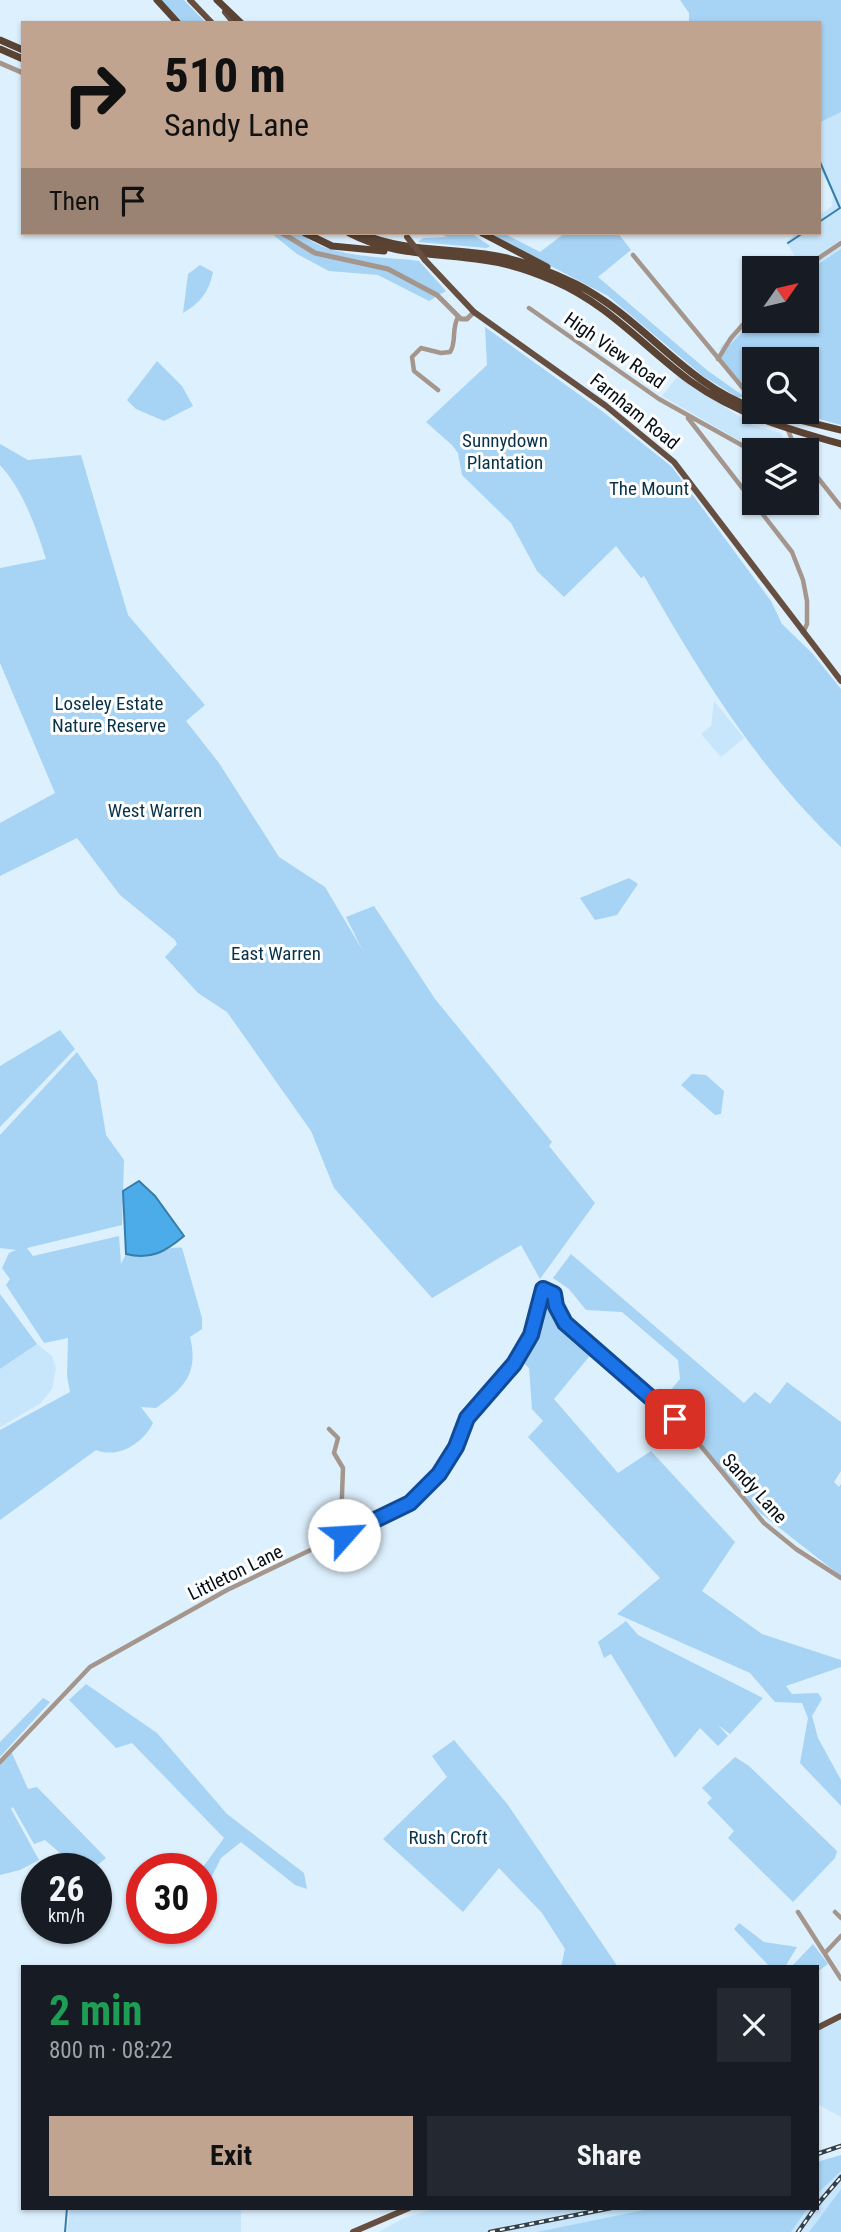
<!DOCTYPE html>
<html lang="en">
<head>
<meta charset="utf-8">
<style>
	body { margin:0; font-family:"Roboto Condensed",sans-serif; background:#242831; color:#f1f3f6; height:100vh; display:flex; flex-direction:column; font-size:26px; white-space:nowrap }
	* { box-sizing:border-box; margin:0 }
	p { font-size:23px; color:#9ea1a6 }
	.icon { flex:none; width:38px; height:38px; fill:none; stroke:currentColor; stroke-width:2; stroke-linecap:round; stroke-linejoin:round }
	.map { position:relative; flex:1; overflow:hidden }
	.panel { position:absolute; left:21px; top:1965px; width:798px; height:245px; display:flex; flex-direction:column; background:#171b24; border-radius:0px; box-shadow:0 2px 5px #0004 }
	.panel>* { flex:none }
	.banner { position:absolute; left:21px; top:21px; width:800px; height:214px; border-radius:0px; box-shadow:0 2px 5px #0004; background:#c1a48f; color:#111; overflow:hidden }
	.needle { width:46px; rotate:56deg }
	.buttons { position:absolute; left:742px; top:256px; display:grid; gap:14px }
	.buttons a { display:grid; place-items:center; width:77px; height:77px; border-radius:0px; background:#171b24; box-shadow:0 2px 5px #0004; font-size:35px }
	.speed { position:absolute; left:21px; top:1853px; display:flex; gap:14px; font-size:35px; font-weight:700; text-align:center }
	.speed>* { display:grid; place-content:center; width:91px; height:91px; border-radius:50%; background:#171b24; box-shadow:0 2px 5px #0004; line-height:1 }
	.speed small { font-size:18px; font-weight:400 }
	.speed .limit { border:10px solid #d22; background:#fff; color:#111 }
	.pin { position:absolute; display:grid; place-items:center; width:60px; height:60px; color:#fff; margin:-30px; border-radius:14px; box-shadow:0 4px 10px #0006 }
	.me { position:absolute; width:77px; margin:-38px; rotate:64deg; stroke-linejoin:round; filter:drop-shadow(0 0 5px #0008) }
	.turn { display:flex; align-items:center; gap:24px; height:147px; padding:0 28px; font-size:32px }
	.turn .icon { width:91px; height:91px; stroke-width:2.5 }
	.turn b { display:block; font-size:49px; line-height:60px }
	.then { display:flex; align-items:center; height:66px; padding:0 28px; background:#0003; gap:14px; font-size:26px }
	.round { display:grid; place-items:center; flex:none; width:74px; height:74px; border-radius:0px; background:#242831 }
	.headline { display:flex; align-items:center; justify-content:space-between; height:119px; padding:0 28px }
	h1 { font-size:42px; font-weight:700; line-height:52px; color:#1e9e55 }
	.button { display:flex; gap:14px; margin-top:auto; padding:14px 28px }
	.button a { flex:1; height:80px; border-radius:0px; background:#c1a48f; color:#111; font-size:28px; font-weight:700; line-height:80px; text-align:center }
	.button a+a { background:#242831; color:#f1f3f6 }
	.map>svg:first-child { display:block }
	.built { fill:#c7e6fc }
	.green { fill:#a7d3f4 }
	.water { fill:#4bace9; stroke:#367daa; stroke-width:2 }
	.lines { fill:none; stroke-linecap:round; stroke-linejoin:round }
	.stream { stroke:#367daa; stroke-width:2 }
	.minor { stroke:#a4968d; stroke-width:4.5 }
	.tertiary { stroke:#a4968d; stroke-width:5 }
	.primary { stroke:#664f41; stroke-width:6 }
	.trunk { stroke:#5b4334; stroke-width:7 }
	.rail-casing { stroke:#344049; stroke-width:4.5 }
	.rail { stroke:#fff; stroke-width:2; stroke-dasharray:5; stroke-linecap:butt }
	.primary-bridge { stroke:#664f41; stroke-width:6 }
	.route-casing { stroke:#114b97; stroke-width:18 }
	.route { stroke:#1a73e8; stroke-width:12 }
	.labels { text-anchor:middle; stroke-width:6; stroke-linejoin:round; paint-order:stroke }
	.street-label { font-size:19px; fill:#040e16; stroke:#fff }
	.park-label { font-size:19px; fill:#07324a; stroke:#fff }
</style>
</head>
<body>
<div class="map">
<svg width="841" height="2232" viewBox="0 0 841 2232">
	<rect width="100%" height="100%" fill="#ddf0fd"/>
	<path class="built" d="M 841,112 L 841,420 L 807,359 L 754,359 L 754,393 L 719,348 L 754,313 L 754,320 L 807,320 L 807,268 L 802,268 L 786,242 L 797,233 L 819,233 L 819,216 L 832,206 L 833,194 L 819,166 L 822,156 L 819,153 L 819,123 Z
		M 678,376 L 752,425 L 781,433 L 786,445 L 782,450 L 756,450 L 662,396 Z
		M 714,701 L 744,738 L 721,757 L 701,734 L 711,726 Z
		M 37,1344 L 52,1356 L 56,1368 L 52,1389 L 41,1403 L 0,1427 L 0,1369 Z
		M 841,2020 L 841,2117 L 817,2104 L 817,2032 Z
		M 841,2171 L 841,2189 L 809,2232 L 791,2232 L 807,2209 L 817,2208 L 817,2194 Z
		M 70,2209 L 241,2209 L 241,2232 L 67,2232 Z
		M 433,2209 L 654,2209 L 537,2232 L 379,2232 L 402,2219 Z"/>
	<path class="green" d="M 161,0 L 184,0 L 206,23 L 183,23 Z
		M 680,0 L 841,0 L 841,112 L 819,123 L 819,23 L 689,23 L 689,13 Z
		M 271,233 L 300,233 C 330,259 381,256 419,261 L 446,291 L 429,301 L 378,275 L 329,271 L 297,254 Z
		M 439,233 L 471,233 L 490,246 L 487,248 L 418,242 L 423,238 L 447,237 Z
		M 488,233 L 503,233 L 540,252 L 565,233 L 618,233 L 631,250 L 598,277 L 708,371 L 745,397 L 737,397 L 703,376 L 608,296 Z
		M 841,249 L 841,425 L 794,412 L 807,411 L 807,359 L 754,359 L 754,399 L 721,358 L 730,345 L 754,320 L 807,320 L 807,272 Z
		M 200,265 L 213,272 C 209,292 200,303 183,313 L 188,274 Z
		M 485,327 L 602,411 L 672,467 L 771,601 L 782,624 L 812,653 L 841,689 L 841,847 C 758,769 701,675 644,576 L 641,578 L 616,546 L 564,597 L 537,571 L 511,523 L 462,475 L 458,453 L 452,445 L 426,422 L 487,365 Z
		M 157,361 L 182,386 L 193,406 L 164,421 L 136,409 L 127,400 Z
		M 0,444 L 28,460 L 81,455 L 128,615 L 205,705 L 186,721 L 219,763 L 279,857 L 325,887 L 363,951 L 346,917 L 374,906 L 435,999 L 552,1142 L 549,1146 L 595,1203 L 540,1279 L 521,1245 L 432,1298 L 334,1188 L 311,1131 L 227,1012 L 198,993 L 165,957 L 177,944 L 175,940 L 120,895 L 77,838 L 0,876 L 0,823 L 55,793 L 0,663 L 0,568 L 46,559 C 36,527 23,490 0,465 Z
		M 629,878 L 638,884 L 617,915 L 595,920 L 580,898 Z
		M 60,1030 L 75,1049 L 0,1127 L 0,1066 Z
		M 77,1052 L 97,1081 L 106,1135 L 124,1160 L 122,1225 L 27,1248 L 33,1256 L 119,1236 L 121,1264 L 126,1254 C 151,1260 166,1245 182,1248 L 202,1318 L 202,1329 L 190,1337 C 199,1374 184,1388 156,1408 L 141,1407 L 153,1423 C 143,1443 119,1459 96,1450 L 0,1520 L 0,1430 L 70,1392 L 67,1376 L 68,1338 L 44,1343 L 6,1285 L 10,1279 L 2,1268 L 9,1253 L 16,1250 L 0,1248 L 0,1135 Z
		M 692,1074 L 706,1075 L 724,1091 L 721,1114 L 715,1115 L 681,1085 Z
		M 571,1254 L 744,1403 L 755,1392 L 770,1404 L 787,1382 L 841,1422 L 841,1471 L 834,1482 L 839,1487 L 841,1484 L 841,1576 L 750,1505 L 698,1439 L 660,1403 L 680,1379 L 678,1360 L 622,1312 L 586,1310 L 569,1289 L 553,1278 Z
		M 544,1292 L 550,1294 L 561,1322 L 593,1352 L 554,1399 L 618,1473 L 651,1451 L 735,1542 L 702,1591 L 762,1634 L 841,1660 L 841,1667 L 786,1686 L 792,1694 L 818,1693 L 822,1699 L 812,1716 L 818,1738 L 841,1780 L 841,1806 L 800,1763 L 808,1718 L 802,1703 L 775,1702 L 750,1673 L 617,1614 L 660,1578 L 528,1437 L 543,1421 L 532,1409 L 529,1368 L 520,1360 L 532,1341 Z
		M 0,1294 L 37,1344 L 0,1369 Z
		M 626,1621 L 638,1635 L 763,1698 L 730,1734 L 718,1725 L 728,1736 L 718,1746 L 700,1728 L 675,1758 L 611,1654 L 604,1658 L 598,1642 Z
		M 86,1684 L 157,1733 L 227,1814 L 304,1873 L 307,1889 L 295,1885 L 241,1842 L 221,1858 L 208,1884 L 201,1889 L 201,1870 L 224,1838 L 132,1743 L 116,1748 L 69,1700 Z
		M 43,1698 L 50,1702 L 0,1757 L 0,1742 Z
		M 454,1740 L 508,1805 L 618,1967 L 561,1967 L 565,1949 L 542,1913 L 499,1868 L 463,1912 L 383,1839 L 447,1777 L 432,1756 Z
		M 11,1751 L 28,1789 L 37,1787 L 106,1858 L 93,1869 L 82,1869 L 78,1865 L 75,1867 L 62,1862 L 60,1853 L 45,1840 L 34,1844 L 13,1807 L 11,1809 L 39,1860 L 20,1870 L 0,1875 L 0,1762 Z
		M 735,1757 L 749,1766 L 837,1851 L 835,1858 L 793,1902 L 728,1838 L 734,1831 L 707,1803 L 712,1798 L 702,1788 Z
		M 739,1923 L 764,1942 L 797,1947 L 785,1967 L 770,1967 L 734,1929 Z
		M 813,1944 L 828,1964 L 817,1972 L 817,1967 L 791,1967 Z
		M 841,2155 L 841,2171 L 817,2194 L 817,2162 Z
		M 841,2189 L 841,2232 L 809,2232 Z
		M 654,2208 L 807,2208 L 807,2209 L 791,2232 L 537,2232 Z"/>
	<path class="water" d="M 139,1181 L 155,1196 L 184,1236 C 165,1252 151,1260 126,1254 L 123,1191 Z"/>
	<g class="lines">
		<path class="stream" d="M 819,222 L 840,208 L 820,162
			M 788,243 L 803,233
			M 65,2232 L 67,2208"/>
		<path class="minor" d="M 633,255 L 747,393 L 747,405
			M 804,268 L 841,243
			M 529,308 L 659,399 L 754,452
			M 718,359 L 731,338 L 754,312
			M 438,390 L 414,371 L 412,357 L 421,348 L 441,353 L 450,352 C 457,342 451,330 458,317
			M 688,418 L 792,552 L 803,580 L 807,601 L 807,624 L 803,633
			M 788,430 L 796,450
			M 807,464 L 841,507
			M 329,1429 L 338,1438 L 334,1453 L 343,1468 L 341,1522 L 344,1535
			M 318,1523 L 334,1539
			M 0,1762 L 90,1667 L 227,1590 L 409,1503 L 439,1474 L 456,1446 L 467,1418 L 514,1365 L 531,1334 L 543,1289 L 554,1294 L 556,1306 L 565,1323 L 691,1434 L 764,1523 L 796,1549 L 841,1578
			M 798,1912 L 841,1979
			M 835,1912 L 841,1918
			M 825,1953 L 841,1936"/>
		<path class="tertiary" d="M 0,63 L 23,73
			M 282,233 L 315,253 L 388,269 L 437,295 L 461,319 L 467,319 L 474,312"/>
		<path class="primary" d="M 190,0 L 212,23
			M 225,12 L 234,23
			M 425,260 L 474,312 L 606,406 L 674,462 L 841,681
			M 817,2028 L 841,2016
			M 353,2232 L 409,2208"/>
		<path class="trunk" d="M 157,0 L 178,23
			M 217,0 L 241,23
			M 0,40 L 23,50
			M 0,49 L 23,59
			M 305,233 L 332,246 L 384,251
			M 349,233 C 392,256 436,253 483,260 C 507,263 531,271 554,281 C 608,304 644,347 690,381 C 736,414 787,429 841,444
			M 360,233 C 400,251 443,248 485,254 C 517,258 548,270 576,284 C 642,317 683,383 754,408
			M 482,233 L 547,267
			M 763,411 L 841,430"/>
		<g class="rail-casing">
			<path id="rail" d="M 817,2154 L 841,2146
				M 817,2205 L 841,2177
				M 490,2232 L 611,2208
				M 798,2232 L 815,2208"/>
		</g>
		<use href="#rail" class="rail"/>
		<path class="primary-bridge" d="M 407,237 L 425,260"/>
	</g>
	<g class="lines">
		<g class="route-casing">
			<path id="route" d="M 344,1535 L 410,1503 L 439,1474 L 456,1447 L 467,1418 L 514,1364 L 531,1335 L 543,1289 L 554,1294 L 556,1306 L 565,1323 L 675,1419"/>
		</g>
		<use href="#route" class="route"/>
	</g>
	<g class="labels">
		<g class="street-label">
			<text transform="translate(615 350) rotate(35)" y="7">High View Road</text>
			<text transform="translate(635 411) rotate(39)" y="7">Farnham Road</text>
			<text transform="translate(755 1488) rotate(48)" y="7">Sandy Lane</text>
			<text transform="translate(235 1572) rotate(-26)" y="7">Littleton Lane</text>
		</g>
		<g class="park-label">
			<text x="505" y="447">Sunnydown<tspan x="505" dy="22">Plantation</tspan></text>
			<text x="649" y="495">The Mount</text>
			<text x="109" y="710">Loseley Estate<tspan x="109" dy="22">Nature Reserve</tspan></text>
			<text x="155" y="817">West Warren</text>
			<text x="276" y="960">East Warren</text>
			<text x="448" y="1844">Rush Croft</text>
		</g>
	</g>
</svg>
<div class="buttons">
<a><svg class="needle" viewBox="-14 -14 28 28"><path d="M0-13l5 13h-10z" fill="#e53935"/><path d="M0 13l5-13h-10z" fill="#9ea1a6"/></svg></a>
<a><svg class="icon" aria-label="search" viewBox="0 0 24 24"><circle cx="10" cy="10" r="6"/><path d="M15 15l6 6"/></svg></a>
<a><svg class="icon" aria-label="layers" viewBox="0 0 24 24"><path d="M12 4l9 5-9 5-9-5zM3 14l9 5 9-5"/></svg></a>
</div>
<div class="speed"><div>26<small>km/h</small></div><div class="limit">30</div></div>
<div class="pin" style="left:675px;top:1419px;background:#d93025"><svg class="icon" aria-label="arrive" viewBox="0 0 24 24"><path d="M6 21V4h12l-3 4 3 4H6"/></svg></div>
<svg class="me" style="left:344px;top:1535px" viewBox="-20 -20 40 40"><circle r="19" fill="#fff"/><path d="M0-13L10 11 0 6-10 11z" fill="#1a73e8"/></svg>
<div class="banner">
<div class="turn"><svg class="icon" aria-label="right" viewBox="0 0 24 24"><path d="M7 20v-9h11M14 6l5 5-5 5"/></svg><div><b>510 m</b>Sandy Lane</div></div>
<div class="then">Then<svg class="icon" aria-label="arrive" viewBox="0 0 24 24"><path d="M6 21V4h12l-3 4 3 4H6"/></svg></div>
</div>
<section class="panel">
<div class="headline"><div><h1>2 min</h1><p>800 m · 08:22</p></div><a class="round"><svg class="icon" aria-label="close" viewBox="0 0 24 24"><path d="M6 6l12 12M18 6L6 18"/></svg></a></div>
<div class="button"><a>Exit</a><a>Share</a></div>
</section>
</div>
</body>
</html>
